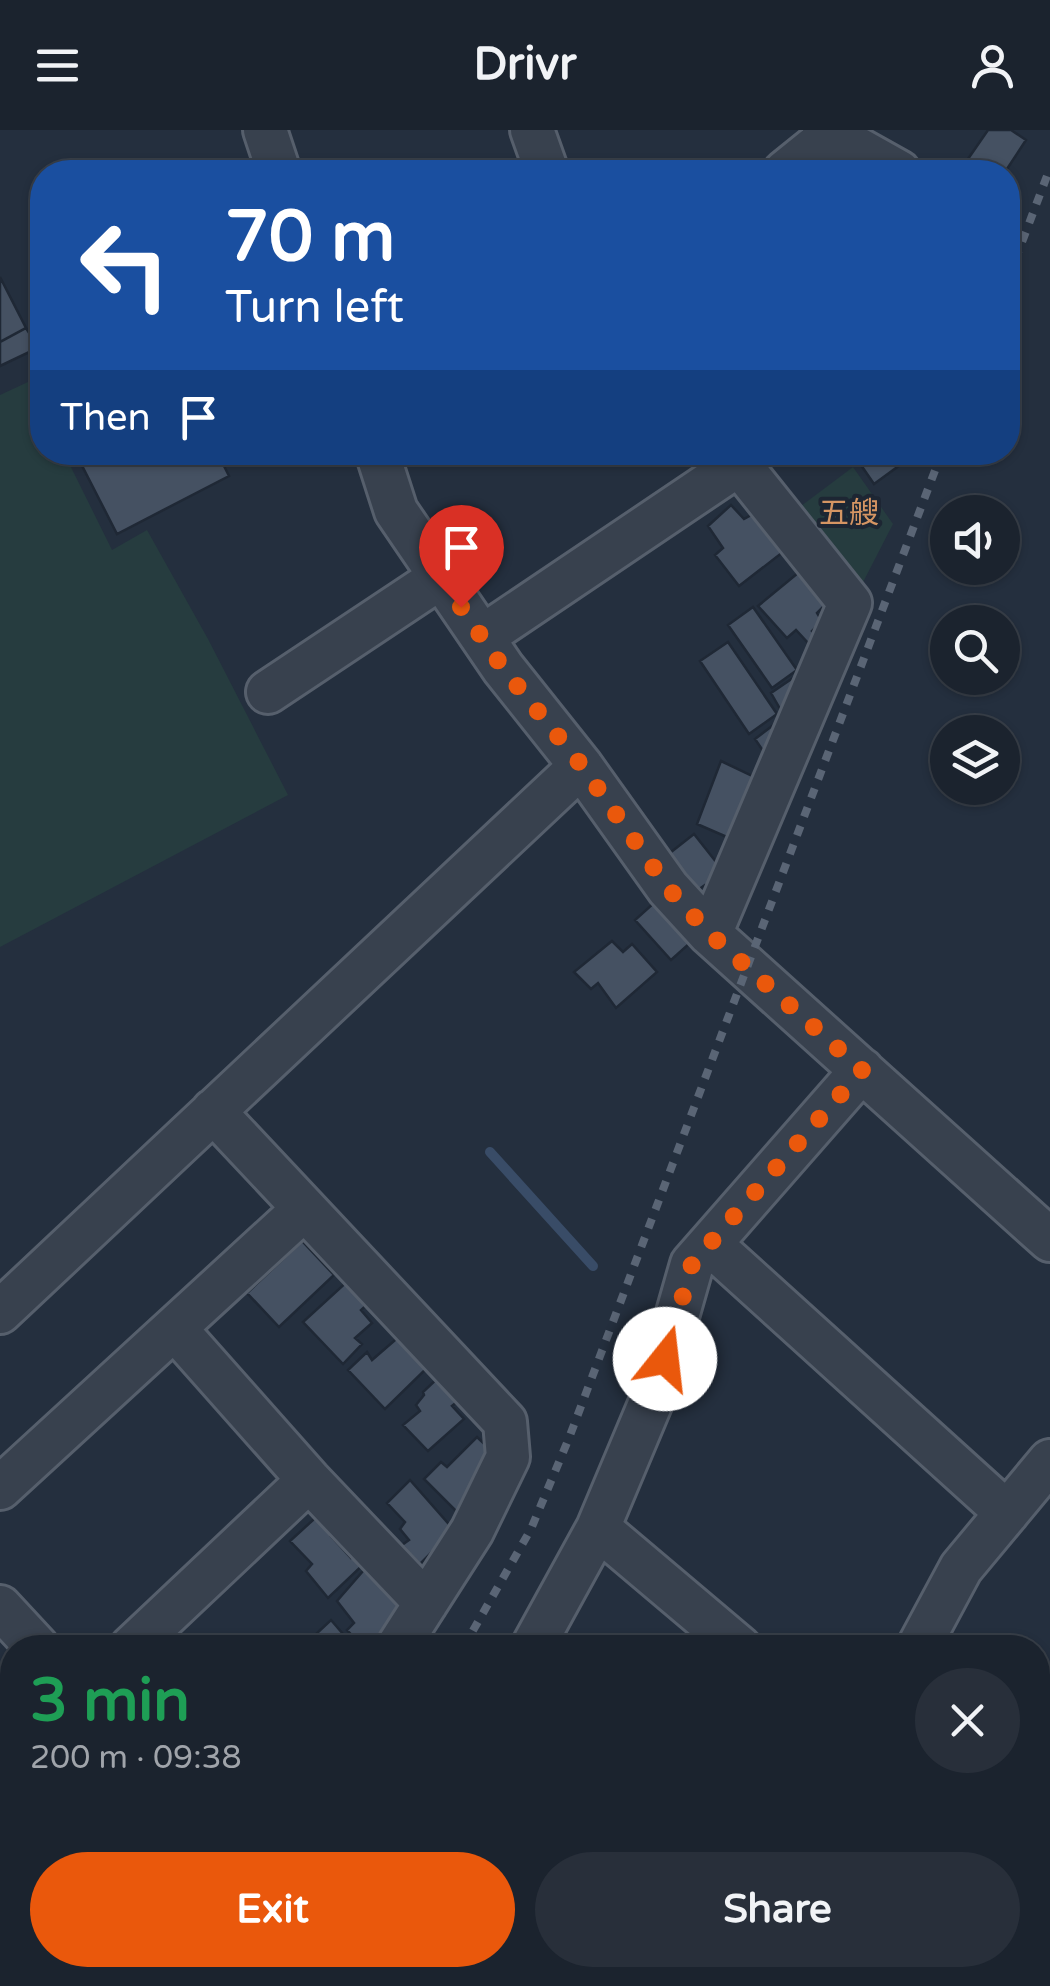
<!DOCTYPE html>
<html lang="en">
<head>
<meta charset="utf-8">
<style>
	body { margin:0; font-family:"Varela Round","Noto Sans JP",sans-serif; background:#282f3a; color:#f1f3f6; height:100vh; display:flex; flex-direction:column; font-size:38px; white-space:nowrap }
	* { box-sizing:border-box; margin:0 }
	p { font-size:32px; color:#a0a4aa }
	.icon { flex:none; width:55px; height:55px; fill:none; stroke:currentColor; stroke-width:2; stroke-linecap:round; stroke-linejoin:round }
	.map { position:relative; flex:1; overflow:hidden }
	.details { position:absolute; left:0px; top:1505px; width:1050px; height:352px; display:flex; flex-direction:column; background:#1b232e; border-radius:40px 40px 0 0; box-shadow:0 2px 8px #0004,0 0 0 2px #39404a }
	.details>* { flex:none }
	.guide { position:absolute; left:30px; top:30px; width:990px; height:305px; border-radius:40px; box-shadow:0 2px 8px #0004,0 0 0 2px #39404a; background:#1a4fa0; color:#fff; overflow:hidden }
	.controls { position:absolute; left:930px; top:365px; display:grid; gap:20px }
	.controls a { display:grid; place-items:center; width:90px; height:90px; border-radius:50%; background:#1b232e; box-shadow:0 2px 8px #0004,0 0 0 2px #39404a; font-size:50px }
	.pin { position:absolute; display:grid; place-items:center; width:85px; height:85px; color:#fff; margin:-102px -42px; border-radius:50% 50% 50% 0; rotate:-45deg; box-shadow:0 0 10px #0007 }
	.pin .icon { rotate:45deg }
	.me { position:absolute; width:110px; margin:-55px; rotate:16deg; stroke-linejoin:round; filter:drop-shadow(0 0 8px #0008) }
	.turn { display:flex; align-items:center; gap:35px; height:210px; padding:0 30px; font-size:45px }
	.turn .icon { width:130px; height:130px; stroke-width:2.5 }
	.turn b { display:block; font-size:70px; line-height:85px }
	.then { display:flex; align-items:center; height:95px; padding:0 30px; background:#0003; gap:20px; font-size:38px }
	.round { display:grid; place-items:center; flex:none; width:105px; height:105px; border-radius:52px; background:#282f3a }
	.headline { display:flex; align-items:center; justify-content:space-between; height:170px; padding:0 30px }
	h1 { font-size:60px; font-weight:700; line-height:75px; color:#1e9e55 }
	.button { display:flex; gap:20px; margin-top:auto; padding:20px 30px }
	.button a { flex:1; height:115px; border-radius:60px; background:#ea580c; color:#fff; font-size:40px; font-weight:700; line-height:115px; text-align:center }
	.button a+a { background:#282f3a; color:#f1f3f6 }
	header { display:flex; justify-content:space-between; align-items:center; height:130px; padding:0 30px; background:#1b232e; font-size:45px; font-weight:700 }
	.map>svg:first-child { display:block }
	.green { fill:#263c3f }
	.lines { fill:none; stroke-linecap:round; stroke-linejoin:round }
	.stream { stroke:#394c67; stroke-width:10 }
	.building { fill:#455162; stroke:#1f2835; stroke-width:2.5 }
	.minor-casing { stroke:#565f6c; stroke-width:48 }
	.minor { stroke:#38414e; stroke-width:42 }
	.rail { stroke:#5a6575; stroke-width:8; stroke-dasharray:10 10; stroke-linecap:butt }
	.route { stroke:#ea580c; stroke-width:18; stroke-dasharray:0 32.4 }
	.labels { text-anchor:middle; stroke-width:8; stroke-linejoin:round; paint-order:stroke }
	.neighbourhood-label { font-size:30px; fill:#d59563; stroke:#1d2633 }
</style>
</head>
<body>
<header><svg class="icon" aria-label="menu" viewBox="0 0 24 24"><path d="M4 6h16M4 12h16M4 18h16"/></svg>Drivr<svg class="icon" aria-label="person" viewBox="0 0 24 24"><circle cx="12" cy="8" r="4"/><path d="M4 21q1-7 8-7t8 7"/></svg></header>
<div class="map">
<svg width="1050" height="1856" viewBox="0 0 1050 1856">
	<rect width="100%" height="100%" fill="#242f3e"/>
	<path class="green" d="M 28,252 L 42,280 L 42,322 L 64,323 L 112,420 L 147,400 L 208,509 L 288,665 L 0,817 L 0,265 Z
		M 853,337 L 893,394 L 858,462 L 797,379 Z"/>
	<g class="lines">
		<path class="stream" d="M 490,1022 L 593,1136
			M 0,1669 L 12,1676
			M 402,1845 L 457,1856"/>
	</g>
	<path class="building" d="M 988,0 L 1011,0 L 1026,10 L 1005,42 L 959,42 Z
		M 0,147 L 26,198 L 0,212 Z
		M 26,198 L 31,206 L 42,201 L 42,216 L 0,236 L 0,212 Z
		M 75,322 L 217,322 L 229,346 L 117,404 Z
		M 852,322 L 914,322 L 915,324 L 874,354 Z
		M 731,375 L 744,389 L 755,383 L 783,422 L 739,456 L 715,425 L 723,418 L 708,396 Z
		M 798,443 L 824,476 L 817,483 L 822,491 L 812,501 L 818,508 L 810,515 L 796,500 L 787,508 L 758,476 Z
		M 753,477 L 797,540 L 772,558 L 728,495 Z
		M 728,512 L 777,584 L 749,604 L 700,531 Z
		M 793,548 L 800,559 L 783,584 L 771,563 Z
		M 776,593 L 784,606 L 770,631 L 755,609 Z
		M 721,631 L 761,650 L 736,711 L 697,694 Z
		M 694,704 L 724,742 L 708,757 L 705,755 L 692,764 L 661,730 Z
		M 655,772 L 690,813 L 671,830 L 635,790 Z
		M 612,811 L 623,822 L 632,814 L 657,842 L 616,878 L 598,853 L 591,859 L 574,842 Z
		M 302,1111 L 334,1145 L 279,1197 L 247,1163 Z
		M 351,1148 L 371,1171 L 361,1180 L 372,1193 L 355,1208 L 362,1214 L 343,1234 L 303,1192 Z
		M 402,1204 L 429,1236 L 385,1279 L 348,1240 L 367,1222 L 372,1230 Z
		M 442,1244 L 463,1267 L 452,1276 L 464,1289 L 428,1321 L 403,1295 L 420,1281 L 416,1275 L 424,1265 L 423,1262 Z
		M 477,1307 L 496,1325 L 458,1383 L 424,1349 L 441,1332 L 447,1337 Z
		M 410,1350 L 454,1400 L 420,1434 L 402,1415 L 409,1410 L 400,1399 L 405,1392 L 387,1373 Z
		M 324,1380 L 340,1398 L 331,1406 L 351,1428 L 358,1421 L 367,1431 L 328,1468 L 306,1441 L 312,1434 L 290,1411 Z
		M 370,1433 L 410,1476 L 377,1506 L 385,1518 L 364,1518 L 347,1500 L 354,1493 L 337,1471 Z
		M 331,1490 L 355,1518 L 301,1518 Z
		M 82,1845 L 127,1845 L 114,1856 L 69,1856 Z"/>
	<g class="lines">
		<g class="minor-casing">
			<path id="minor" d="M 265,0 L 279,42
				M 532,0 L 547,42
				M 824,0 L 899,42
				M 785,42 L 832,4
				M 377,322 L 396,381 L 503,538 L 581,636 L 668,758 L 710,804 L 1050,1110
				M 482,507 L 739,334 L 850,473 L 710,804
				M 268,562 L 441,447
				M 213,981 L 505,1292 L 508,1327 L 472,1401 L 397,1518
				M 710,1114 L 1007,1383
				M 0,1182 L 581,636
				M 176,1200 L 309,1350 L 426,1473
				M 0,1358 L 303,1080
				M 598,1398 L 740,1518
				M 0,1477 L 38,1518
				M 131,1518 L 309,1350
				M 532,1518 L 598,1398 L 656,1260 L 692,1134 L 862,940
				M 918,1518 L 961,1438 L 1050,1331
				M 1038,1669 L 1050,1667
				M 0,1709 L 12,1716"/>
		</g>
		<use href="#minor" class="minor"/>
		<path class="rail" d="M 1008,149 L 1050,38
			M 463,1518 L 531,1399 L 569,1308 L 942,322
			M 1038,1695 L 1050,1694
			M 1038,1722 L 1050,1721
			M 1038,1836 L 1050,1835
			M 186,1856 L 199,1845
			M 312,1856 L 352,1845
			M 436,1856 L 479,1845
			M 850,1856 L 953,1845"/>
	</g>
	<g class="lines">
		<path class="route" d="M 461,477 L 503,538 L 582,636 L 668,758 L 710,804 L 862,940 L 692,1134 L 665,1229"/>
	</g>
	<g class="labels">
		<g class="neighbourhood-label">
			<text x="849" y="393">五艘</text>
		</g>
	</g>
</svg>
<div class="controls">
<a><svg class="icon" aria-label="sound" viewBox="0 0 24 24"><path d="M4 9h4l5-4v14l-5-4H4zM17 9q2 3 0 6"/></svg></a>
<a><svg class="icon" aria-label="search" viewBox="0 0 24 24"><circle cx="10" cy="10" r="6"/><path d="M15 15l6 6"/></svg></a>
<a><svg class="icon" aria-label="layers" viewBox="0 0 24 24"><path d="M12 4l9 5-9 5-9-5zM3 14l9 5 9-5"/></svg></a>
</div>
<div class="pin" style="left:461px;top:477px;background:#d93025"><svg class="icon" aria-label="arrive" viewBox="0 0 24 24"><path d="M6 21V4h12l-3 4 3 4H6"/></svg></div>
<svg class="me" style="left:665px;top:1229px" viewBox="-20 -20 40 40"><circle r="19" fill="#fff"/><path d="M0-13L10 11 0 6-10 11z" fill="#ea580c"/></svg>
<div class="guide">
<div class="turn"><svg class="icon" aria-label="left" viewBox="0 0 24 24"><path d="M17 20v-9H6M10 6l-5 5 5 5"/></svg><div><b>70 m</b>Turn left</div></div>
<div class="then">Then<svg class="icon" aria-label="arrive" viewBox="0 0 24 24"><path d="M6 21V4h12l-3 4 3 4H6"/></svg></div>
</div>
<section class="details">
<div class="headline"><div><h1>3 min</h1><p>200 m · 09:38</p></div><a class="round"><svg class="icon" aria-label="close" viewBox="0 0 24 24"><path d="M6 6l12 12M18 6L6 18"/></svg></a></div>
<div class="button"><a>Exit</a><a>Share</a></div>
</section>
</div>
</body>
</html>
